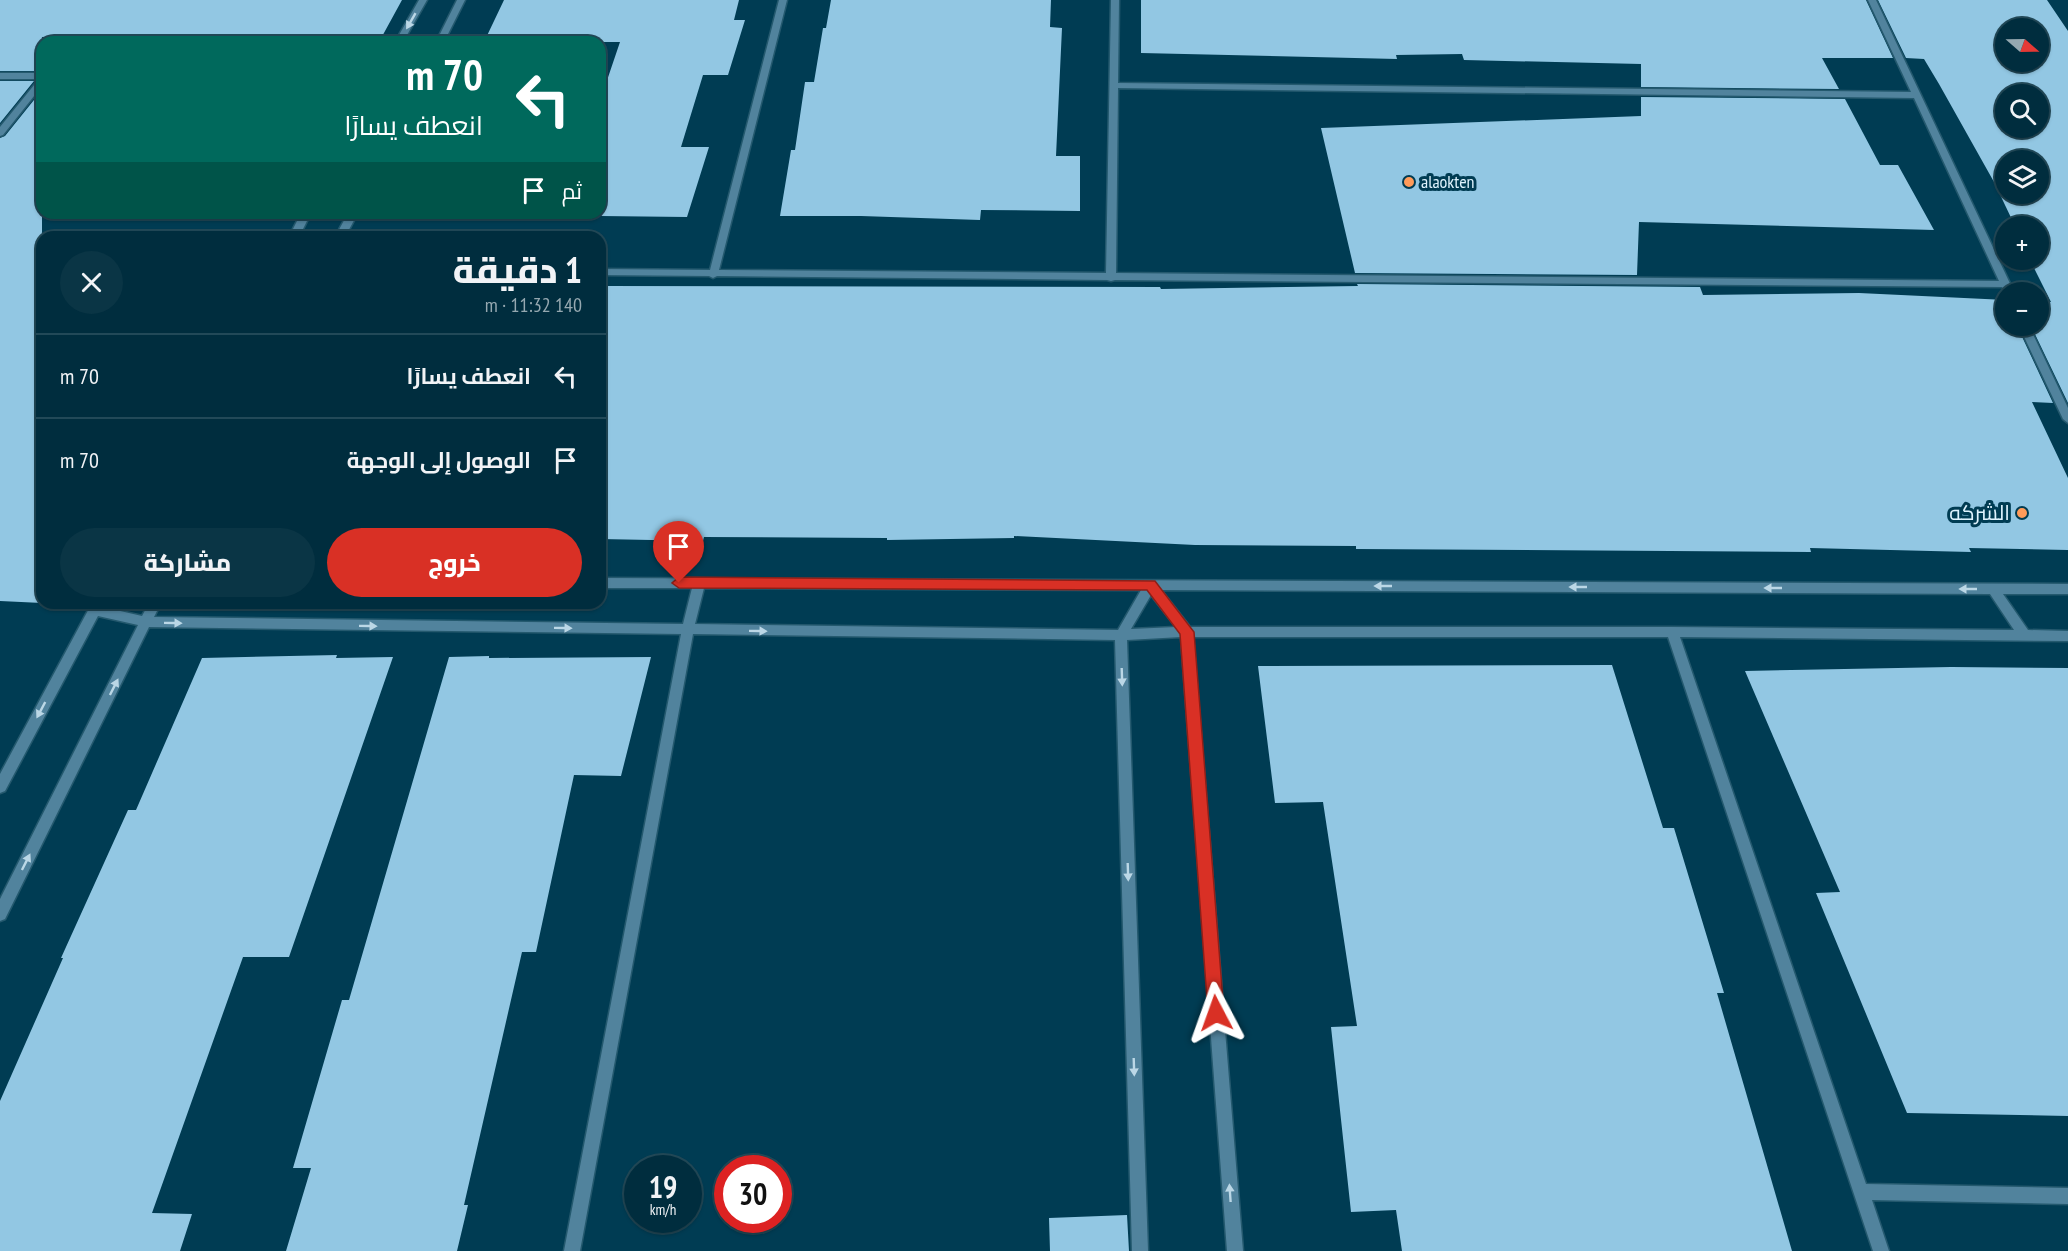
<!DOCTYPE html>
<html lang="ar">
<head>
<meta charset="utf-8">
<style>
	body { margin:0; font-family:"PT Sans Narrow",Cairo,sans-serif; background:#0a3545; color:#f1f3f6; direction:rtl; height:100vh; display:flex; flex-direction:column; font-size:22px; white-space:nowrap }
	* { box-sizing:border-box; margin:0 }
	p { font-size:20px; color:#95a8b0 }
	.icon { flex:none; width:33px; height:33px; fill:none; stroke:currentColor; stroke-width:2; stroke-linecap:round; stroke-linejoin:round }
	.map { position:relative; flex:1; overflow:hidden; direction:ltr }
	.details { position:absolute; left:36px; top:231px; width:570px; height:378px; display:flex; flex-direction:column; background:#002d3e; border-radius:18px; box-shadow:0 2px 4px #0004,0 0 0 2px #224958; direction:rtl }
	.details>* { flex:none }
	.banner { position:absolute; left:36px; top:36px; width:570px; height:183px; border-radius:18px; box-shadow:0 2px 4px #0004,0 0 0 2px #224958; direction:rtl; background:#00695c; color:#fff; overflow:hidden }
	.needle { width:39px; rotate:110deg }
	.fabs { position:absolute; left:1995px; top:18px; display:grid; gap:12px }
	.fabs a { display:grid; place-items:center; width:54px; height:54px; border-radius:50%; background:#002d3e; box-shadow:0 2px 4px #0004,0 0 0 2px #224958; font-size:30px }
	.speed { position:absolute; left:624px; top:1155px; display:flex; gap:12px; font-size:30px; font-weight:700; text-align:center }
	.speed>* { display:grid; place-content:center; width:78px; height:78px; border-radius:50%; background:#002d3e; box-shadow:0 2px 4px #0004,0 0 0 2px #224958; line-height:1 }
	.speed small { font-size:15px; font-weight:400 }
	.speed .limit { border:9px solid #d22; background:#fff; color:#111 }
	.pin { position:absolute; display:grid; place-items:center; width:51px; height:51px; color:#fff; margin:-62px -26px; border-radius:50% 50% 50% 0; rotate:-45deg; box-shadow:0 0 6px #0007 }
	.pin .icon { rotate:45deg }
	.me { position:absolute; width:66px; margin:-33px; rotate:356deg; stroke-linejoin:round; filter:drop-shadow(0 0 4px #0008) }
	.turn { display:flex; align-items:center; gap:21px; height:126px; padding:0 24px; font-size:27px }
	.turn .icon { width:78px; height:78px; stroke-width:2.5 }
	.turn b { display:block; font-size:42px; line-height:51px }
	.then { display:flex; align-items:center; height:57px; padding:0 24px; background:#0003; gap:12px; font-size:22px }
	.round { display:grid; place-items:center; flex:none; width:63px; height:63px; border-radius:32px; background:#0a3545 }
	.headline { display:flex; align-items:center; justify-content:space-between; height:102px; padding:0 24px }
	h1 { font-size:36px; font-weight:800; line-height:45px }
	.cta { display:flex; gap:12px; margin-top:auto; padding:12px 24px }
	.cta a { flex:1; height:69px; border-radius:36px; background:#d93025; color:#fff; font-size:24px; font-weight:800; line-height:69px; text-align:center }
	.cta a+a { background:#0a3545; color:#f1f3f6 }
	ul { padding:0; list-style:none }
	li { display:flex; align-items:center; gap:18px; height:84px; padding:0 24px; border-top:2px solid #224958 }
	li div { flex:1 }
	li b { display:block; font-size:22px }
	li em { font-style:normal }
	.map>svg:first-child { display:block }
	.building { fill:#92c7e3; fill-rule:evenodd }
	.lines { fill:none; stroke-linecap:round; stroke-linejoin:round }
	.street-casing { stroke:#24596e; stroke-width:3 }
	.street { fill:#51839d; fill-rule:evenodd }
	.oneway { fill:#bbd7e6 }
	.route { fill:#d93025; stroke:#8d1f18; stroke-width:1.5 }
	.poi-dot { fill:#ff9b5a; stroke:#003c53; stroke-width:2 }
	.labels { text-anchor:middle; stroke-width:6; stroke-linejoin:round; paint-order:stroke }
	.far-poi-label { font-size:18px; fill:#def3fe; stroke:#003c53; text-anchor:start }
	.poi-label { font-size:21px; fill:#def3fe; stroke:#003c53; text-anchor:end }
</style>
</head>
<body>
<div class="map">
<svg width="2068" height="1251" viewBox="0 0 2068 1251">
	<rect width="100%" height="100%" fill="#003c53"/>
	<path class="building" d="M 0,0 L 402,0 L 379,42 L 156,40 L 159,35 L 42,37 L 42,71 L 0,71 Z
		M 504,0 L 739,0 L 734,20 L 745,20 L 728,75 L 703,75 L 681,147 L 709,147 L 687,217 L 600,216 L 600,101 L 620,42 L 484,42 Z
		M 831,0 L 1051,0 L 1050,27 L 1062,28 L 1056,156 L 1080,156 L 1080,211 L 981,210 L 980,220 L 861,216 L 780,216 L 791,150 L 795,150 L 805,82 L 814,82 L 823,28 L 826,28 Z
		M 1141,0 L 1866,0 L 1893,58 L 1822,58 L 1839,89 L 1641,87 L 1641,64 L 1464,60 L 1462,54 L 1396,55 L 1397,59 L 1141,53 Z
		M 1878,0 L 2047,0 L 2068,31 L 2068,403 L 2031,326 L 2038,326 L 2038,301 L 2051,302 L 2030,260 L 2038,260 L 2038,226 L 2015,226 L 1994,182 L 1939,84 L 1924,59 L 1906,58 ZM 2006,28 L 2038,28 L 2038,62 L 2006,62 ZM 2006,94 L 2038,94 L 2038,128 L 2006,128 ZM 2006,160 L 2038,160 L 2038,194 L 2006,194 Z
		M 0,81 L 34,81 L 0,123 Z
		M 42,90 L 42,603 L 0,601 L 0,138 L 5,136 Z
		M 1641,97 L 1845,99 L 1880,165 L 1898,165 L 1934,230 L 1639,222 L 1637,275 L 1355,273 L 1321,128 L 1641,116 Z
		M 1357,284 L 1700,287 L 1703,295 L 1859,293 L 2006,300 L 2006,326 L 2017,326 L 2053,403 L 2032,402 L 2068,478 L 2068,550 L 1969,548 L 1971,552 L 1810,548 L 1811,552 L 1356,549 L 1356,546 L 1195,545 L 1014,536 L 1014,538 L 887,540 L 887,538 L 704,537 L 703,541 L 600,539 L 600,286 L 1160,287 L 1161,289 L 1358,286 Z
		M 337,655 L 336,658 L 393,657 L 289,957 L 243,957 L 152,1213 L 192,1214 L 180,1251 L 0,1251 L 0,1101 L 63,958 L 61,958 L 128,810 L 136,810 L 202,658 Z
		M 489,656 L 489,658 L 651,657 L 621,776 L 574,775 L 536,952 L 522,952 L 464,1205 L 468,1205 L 457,1251 L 286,1251 L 311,1168 L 293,1168 L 342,1000 L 349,1000 L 449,657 Z
		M 1612,665 L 1663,828 L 1674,828 L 1724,993 L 1717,993 L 1792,1251 L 1402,1251 L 1396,1210 L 1351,1212 L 1331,1027 L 1357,1026 L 1323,802 L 1275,803 L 1258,666 Z
		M 1951,667 L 2068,668 L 2068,1116 L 1907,1113 L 1816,893 L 1840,892 L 1745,671 Z
		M 1127,1215 L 1129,1251 L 1050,1251 L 1049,1218 Z"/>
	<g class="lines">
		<g class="street-casing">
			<path id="street" d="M 419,0 L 427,0 L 403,42 L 395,42 Z
				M 457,0 L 465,0 L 444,42 L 436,42 Z
				M 779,0 L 787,0 L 719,270 L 1106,273 L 1111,0 L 1119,0 L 1118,83 L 1911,92 L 1868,0 L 1876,0 L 2014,292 L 2006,292 L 2006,294 L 2002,287 L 1115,280 L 1111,281 L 1107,280 L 717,276 L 713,278 L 709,276 L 600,275 L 600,269 L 710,270 ZM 1118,88 L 1914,98 L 1999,281 L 1116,273 Z
				M 0,73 L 42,73 L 42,86 L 3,135 L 0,136 L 0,127 L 39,79 L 42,79 L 0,79 Z
				M 301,213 L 311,213 L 299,237 L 289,237 Z
				M 348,213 L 358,213 L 345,237 L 335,237 Z
				M 2019,326 L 2029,326 L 2068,408 L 2068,423 L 2063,419 Z
				M 600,578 L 2068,584 L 2068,594 L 2003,594 L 2028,630 L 2068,631 L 2068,641 L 1680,637 L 1866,1184 L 2068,1188 L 2068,1204 L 1872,1200 L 1889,1251 L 1873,1251 L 1668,637 L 1193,637 L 1243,1251 L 1227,1251 L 1181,637 L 1127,640 L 1148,1251 L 1132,1251 L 1115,640 L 693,634 L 580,1251 L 564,1251 L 681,634 L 149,627 L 5,919 L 0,921 L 0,899 L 138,625 L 98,616 L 5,791 L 0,793 L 0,774 L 92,603 L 103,603 L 103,607 L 142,616 L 149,603 L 161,603 L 154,617 L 683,624 L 692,588 L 600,588 ZM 704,588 L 1141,590 L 1118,630 L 695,624 ZM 1161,590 L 1990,594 L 2014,630 L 1672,627 L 1190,627 ZM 1151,595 L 1176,627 L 1131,629 Z"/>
		</g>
		<use href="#street" class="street"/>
	</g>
	<defs><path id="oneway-solid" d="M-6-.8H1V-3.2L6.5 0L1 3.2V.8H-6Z" transform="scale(1.5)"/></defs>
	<g class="oneway">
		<use href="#oneway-solid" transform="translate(411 21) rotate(120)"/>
		<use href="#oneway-solid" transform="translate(1383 586) rotate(-180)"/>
		<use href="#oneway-solid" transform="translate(1578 587) rotate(-180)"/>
		<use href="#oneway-solid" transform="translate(1773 588) rotate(-180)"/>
		<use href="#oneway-solid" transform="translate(1968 589) rotate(-180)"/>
		<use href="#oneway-solid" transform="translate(173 623) rotate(1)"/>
		<use href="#oneway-solid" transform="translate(368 626) rotate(1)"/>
		<use href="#oneway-solid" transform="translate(563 628) rotate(1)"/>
		<use href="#oneway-solid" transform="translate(758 631) rotate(1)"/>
		<use href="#oneway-solid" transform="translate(1122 677) rotate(88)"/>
		<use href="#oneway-solid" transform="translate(114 687) rotate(-63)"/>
		<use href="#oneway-solid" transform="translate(41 710) rotate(118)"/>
		<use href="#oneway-solid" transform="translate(26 862) rotate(-63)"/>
		<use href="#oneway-solid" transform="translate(1128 872) rotate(88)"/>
		<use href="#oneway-solid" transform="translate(1134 1067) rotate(88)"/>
		<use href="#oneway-solid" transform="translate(1230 1193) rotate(-94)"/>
	</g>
	<path class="route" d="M 679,577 L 1155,581 L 1194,632 L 1224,1013 L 1222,1019 L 1216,1021 L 1210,1019 L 1208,1013 L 1180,634 L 1147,590 L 679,588 L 672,583 Z"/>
	<g class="poi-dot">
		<circle cx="1409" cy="182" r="6"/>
		<circle cx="2022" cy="513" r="6"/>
	</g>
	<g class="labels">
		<g class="far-poi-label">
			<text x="1421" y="188">alaokten</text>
		</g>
		<g class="poi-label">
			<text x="2010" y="520">الشركه</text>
		</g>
	</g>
</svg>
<div class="fabs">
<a><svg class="needle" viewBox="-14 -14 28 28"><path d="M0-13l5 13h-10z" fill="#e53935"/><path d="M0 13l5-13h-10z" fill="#95a8b0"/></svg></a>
<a><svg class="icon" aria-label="search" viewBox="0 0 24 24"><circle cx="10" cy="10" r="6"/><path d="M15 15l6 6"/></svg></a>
<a><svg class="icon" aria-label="layers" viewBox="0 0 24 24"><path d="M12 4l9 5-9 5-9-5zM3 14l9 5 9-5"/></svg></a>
<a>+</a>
<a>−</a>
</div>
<div class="speed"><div>19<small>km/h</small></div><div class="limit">30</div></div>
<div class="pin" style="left:679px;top:583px;background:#d93025"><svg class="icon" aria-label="arrive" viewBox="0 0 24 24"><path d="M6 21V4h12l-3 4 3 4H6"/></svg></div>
<svg class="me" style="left:1216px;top:1013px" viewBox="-20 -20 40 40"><path d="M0-17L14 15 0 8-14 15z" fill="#d93025" stroke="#fff" stroke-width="4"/></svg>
<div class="banner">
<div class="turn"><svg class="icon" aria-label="left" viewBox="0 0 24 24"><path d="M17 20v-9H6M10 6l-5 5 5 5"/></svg><div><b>70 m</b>انعطف يسارًا</div></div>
<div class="then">ثم<svg class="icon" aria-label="arrive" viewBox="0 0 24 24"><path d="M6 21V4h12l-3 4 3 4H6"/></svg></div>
</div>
<section class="details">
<div class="headline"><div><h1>1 دقيقة</h1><p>140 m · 11:32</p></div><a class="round"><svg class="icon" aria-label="close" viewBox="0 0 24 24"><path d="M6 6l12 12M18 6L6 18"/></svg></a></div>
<ul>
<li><svg class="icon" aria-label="left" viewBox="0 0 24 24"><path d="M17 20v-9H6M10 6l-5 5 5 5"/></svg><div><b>انعطف يسارًا</b></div><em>70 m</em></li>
<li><svg class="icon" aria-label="arrive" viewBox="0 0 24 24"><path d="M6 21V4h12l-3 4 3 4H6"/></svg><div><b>الوصول إلى الوجهة</b></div><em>70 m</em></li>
</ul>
<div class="cta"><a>خروج</a><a>مشاركة</a></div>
</section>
</div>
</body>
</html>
